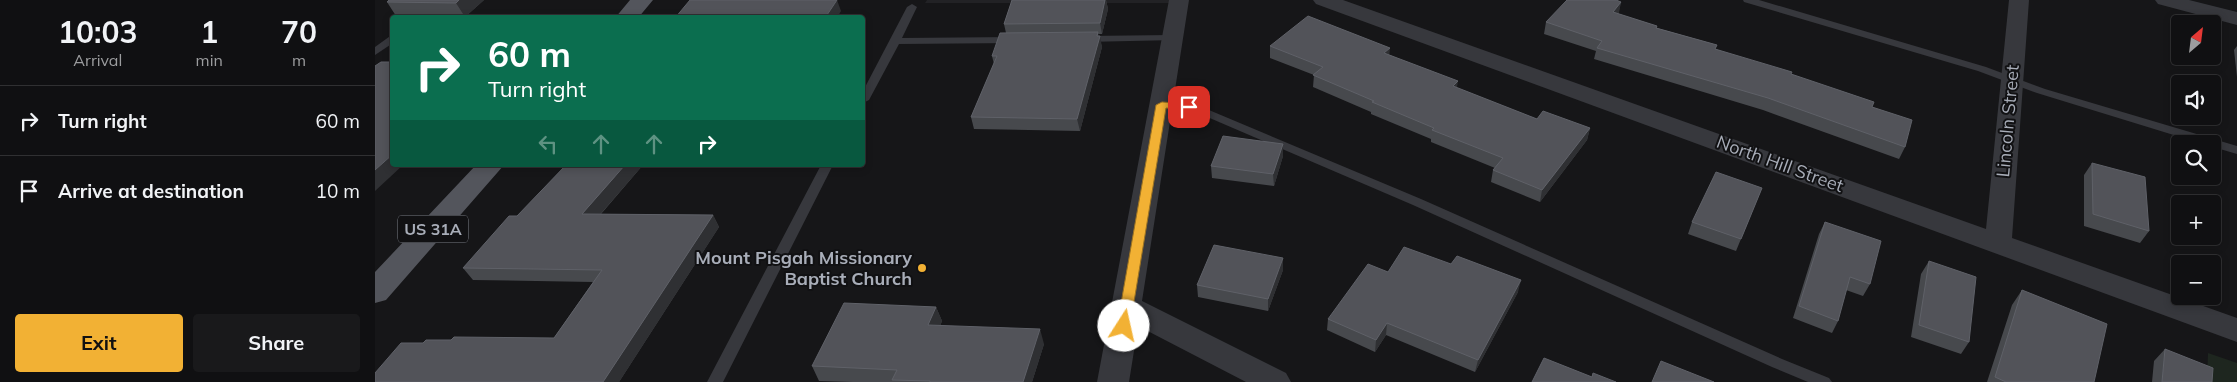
<!DOCTYPE html>
<html lang="en">
<head>
<meta charset="utf-8">
<style>
	body { margin:0; font-family:Mulish,sans-serif; background:#19191b; color:#f1f3f6; height:100vh; display:flex; flex-direction:column; font-size:19px; white-space:nowrap }
	* { box-sizing:border-box; margin:0 }
	p { font-size:16px; color:#9c9d9f }
	.icon { flex:none; width:28px; height:28px; fill:none; stroke:currentColor; stroke-width:2; stroke-linecap:round; stroke-linejoin:round }
	.map { position:relative; flex:1; overflow:hidden }
	.details { display:flex; flex-direction:column; background:#101012; width:375px }
	.details>* { flex:none }
	.top-card { position:absolute; left:15px; top:15px; width:475px; height:152px; border-radius:5px; box-shadow:0 2px 8px #0003,0 0 0 1px #303032; background:#0b6e4f; color:#fff; overflow:hidden }
	.needle { width:32px; rotate:28deg }
	.tools { position:absolute; left:1796px; top:15px; display:grid; gap:10px }
	.tools a { display:grid; place-items:center; width:50px; height:50px; border-radius:5px; background:#101012; box-shadow:0 2px 8px #0003,0 0 0 1px #303032; font-size:25px }
	.pin { position:absolute; display:grid; place-items:center; width:42px; height:42px; color:#fff; margin:-21px; border-radius:10px; box-shadow:0 2px 8px #0006 }
	.me { position:absolute; width:55px; margin:-28px; rotate:10deg; stroke-linejoin:round; filter:drop-shadow(0 0 4px #0008) }
	.turn { display:flex; align-items:center; gap:18px; height:105px; padding:0 15px; font-size:22px }
	.turn .icon { width:65px; height:65px; stroke-width:2.5 }
	.turn b { display:block; font-size:35px; line-height:42px }
	.lanes { display:flex; align-items:center; height:48px; padding:0 15px; background:#0003; justify-content:center; gap:25px; direction:ltr }
	.lanes .off { opacity:.35 }
	.eta { display:flex; justify-content:space-evenly; align-items:center; height:85px; text-align:center }
	.eta b { font-size:30px; font-weight:700; line-height:35px }
	.action { display:flex; gap:10px; margin-top:auto; padding:10px 15px }
	.action a { flex:1; height:58px; border-radius:5px; background:#f2b134; color:#111; font-size:20px; font-weight:700; line-height:58px; text-align:center }
	.action a+a { background:#19191b; color:#f1f3f6 }
	ul { padding:0; list-style:none }
	li { display:flex; align-items:center; gap:15px; height:70px; padding:0 15px; border-top:1px solid #303032 }
	li div { flex:1 }
	li b { display:block; font-size:19px }
	li em { font-style:normal }
	main { display:flex; flex:1; min-height:0 }
	.map>svg:first-child { display:block }
	.built { fill:#222225 }
	.green { fill:#1e261f }
	.lines { fill:none; stroke-linecap:round; stroke-linejoin:round }
	.lane { fill:#37383d; fill-rule:evenodd }
	.street { fill:#37383d; fill-rule:evenodd }
	.primary { fill:#53555c; fill-rule:evenodd }
	.wall { fill:#47494d }
	.shaded-wall { fill:#2f3033 }
	.building { fill:#525359; stroke:#5f6168 }
	.route { fill:#f2b134; stroke:#9d7322 }
	.poi-dot { fill:#f2b134; stroke:#111113; stroke-width:2 }
	.labels { text-anchor:middle; stroke-width:4; stroke-linejoin:round; paint-order:stroke }
	.shield { fill:#111113; stroke:#7b7e86; stroke-width:1 }
	.shield-label { font-size:16px; font-weight:bold; fill:#a8adb8 }
	.street-label { font-size:18px; fill:#a8adb8; stroke:#111113 }
	.poi-label { font-size:18px; font-weight:bold; fill:#a8adb8; stroke:#111113; text-anchor:end }
</style>
</head>
<body>
<main>
<section class="details">
<div class="eta">
<div><b>10:03</b><p>Arrival</p></div>
<div><b>1</b><p>min</p></div>
<div><b>70</b><p>m</p></div>
</div>
<ul>
<li><svg class="icon" aria-label="right" viewBox="0 0 24 24"><path d="M7 20v-9h11M14 6l5 5-5 5"/></svg><div><b>Turn right</b></div><em>60 m</em></li>
<li><svg class="icon" aria-label="arrive" viewBox="0 0 24 24"><path d="M6 21V4h12l-3 4 3 4H6"/></svg><div><b>Arrive at destination</b></div><em>10 m</em></li>
</ul>
<div class="action"><a>Exit</a><a>Share</a></div>
</section>
<div class="map">
<svg width="1862" height="382" viewBox="0 0 1862 382">
	<rect width="100%" height="100%" fill="#161618"/>
	<path class="built" d="M 552,0 L 804,0 L 803,3 L 550,3 Z"/>
	<path class="green" d="M 1833,353 L 1862,363 L 1862,382 L 1832,382 Z"/>
	<g class="lines">
		<path class="lane" d="M 1368,0 L 1384,0 L 1611,67 L 1670,89 L 1862,146 L 1862,154 L 1838,147 L 1838,144 L 1828,144 L 1662,93 L 1603,71 L 1369,2 Z
			M 537,4 L 542,7 L 527,38 L 640,37 L 645,40 L 640,43 L 524,44 L 494,100 L 488,103 L 488,91 L 532,7 Z
			M 18,34 L 18,43 L 0,55 L 0,47 Z
			M 797,35 L 801,36 L 801,40 L 710,42 L 705,39 L 710,36 Z
			M 787,102 L 822,105 L 1046,199 L 1407,359 L 1454,378 L 1457,382 L 1433,382 L 1397,367 L 1038,205 L 816,110 L 783,107 L 781,105 Z
			M 446,165 L 458,165 L 348,382 L 332,382 Z"/>
		<path class="street" d="M 794,0 L 814,0 L 767,301 L 911,373 L 916,382 L 871,382 L 763,326 L 754,382 L 722,382 Z
			M 938,0 L 968,0 L 1611,229 L 1634,0 L 1654,0 L 1637,238 L 1862,318 L 1862,342 L 941,4 Z
			M 1780,0 L 1814,0 L 1862,12 L 1862,25 L 1783,4 Z"/>
		<path class="primary" d="M 255,0 L 278,0 L 263,18 L 240,18 Z
			M 101,165 L 129,165 L 11,300 L 0,303 L 0,272 Z"/>
	</g>
	<path class="wall" d="M 109,0 L 90,17 L 21,16 L 12,2 Z
		M 637,0 L 731,0 L 733,9 L 727,34 L 723,34 L 727,47 L 705,131 L 599,129 L 596,117 L 619,64 L 617,56 L 631,33 L 629,24 Z
		M 1246,2 L 1243,14 L 1282,26 L 1282,28 L 1342,45 L 1340,49 L 1416,74 L 1497,107 L 1530,147 L 1524,159 L 1388,110 L 1219,59 L 1221,51 L 1169,34 L 1171,22 Z
		M 895,46 L 1015,55 L 1082,88 L 1162,119 L 1215,128 L 1212,140 L 1165,202 L 1116,182 L 1118,170 L 1120,168 L 1056,142 L 1056,139 L 996,114 L 996,112 L 938,87 L 939,75 L 895,58 Z
		M 1862,46 L 1862,77 L 1859,50 Z
		M 908,144 L 908,156 L 899,186 L 837,178 L 836,166 Z
		M 1717,163 L 1774,231 L 1765,243 L 1709,226 L 1709,175 Z
		M 268,165 L 226,214 L 338,215 L 344,227 L 244,382 L 48,343 L 76,340 L 179,338 L 218,282 L 98,280 L 88,268 L 142,216 Z
		M 1387,188 L 1361,251 L 1313,234 L 1317,222 Z
		M 1450,222 L 1495,284 L 1488,296 L 1471,290 L 1463,321 L 1457,333 L 1418,318 L 1444,234 Z
		M 1554,261 L 1594,342 L 1586,354 L 1536,337 L 1546,274 Z
		M 908,270 L 893,311 L 823,297 L 822,285 Z
		M 1013,272 L 1143,292 L 1100,372 L 1011,335 L 1000,352 L 952,330 L 953,319 Z
		M 1647,290 L 1719,382 L 1612,382 L 1637,305 Z
		M 561,307 L 567,321 L 565,326 L 669,344 L 657,382 L 478,382 L 444,381 L 437,366 Z
		M 1790,349 L 1837,382 L 1777,382 L 1779,361 Z"/>
	<path class="shaded-wall" d="M 84,0 L 109,0 L 90,17 L 81,3 Z
		M 462,0 L 466,11 L 462,18 L 450,18 Z
		M 730,0 L 731,0 L 733,9 L 727,34 L 725,23 Z
		M 1246,2 L 1244,13 L 1235,23 L 1238,12 Z
		M 723,32 L 724,41 L 725,36 L 727,47 L 705,131 L 702,119 Z
		M 1015,48 L 1014,59 L 1009,53 Z
		M 1083,81 L 1081,93 L 1078,86 Z
		M 1215,128 L 1212,140 L 1165,202 L 1167,190 Z
		M 908,144 L 908,156 L 899,186 L 898,174 Z
		M 18,154 L 18,165 L 28,165 L 0,191 L 0,170 Z
		M 250,165 L 268,165 L 215,226 L 207,214 Z
		M 338,215 L 344,227 L 244,382 L 228,382 Z
		M 908,258 L 908,270 L 893,311 L 893,299 Z
		M 1146,280 L 1143,292 L 1100,372 L 1103,360 Z
		M 561,307 L 567,321 L 559,340 L 553,325 Z
		M 1012,323 L 1011,335 L 1000,352 L 1001,340 Z
		M 665,329 L 669,344 L 657,382 L 648,382 Z"/>
	<path class="building" d="M 14,0 L 84,0 L 81,3 L 12,2 Z
		M 315,0 L 462,0 L 450,18 L 300,18 Z
		M 637,0 L 730,0 L 725,23 L 629,24 Z
		M 1192,0 L 1241,0 L 1246,2 L 1238,12 L 1282,26 L 1281,28 L 1342,45 L 1340,49 L 1417,72 L 1416,74 L 1499,102 L 1497,107 L 1537,120 L 1530,147 L 1393,98 L 1222,48 L 1227,41 L 1171,22 Z
		M 933,16 L 1015,48 L 1009,53 L 1083,81 L 1078,86 L 1162,119 L 1168,111 L 1215,128 L 1167,190 L 1118,170 L 1128,158 L 1057,130 L 1059,128 L 997,102 L 999,101 L 938,75 L 948,67 L 895,46 Z
		M 723,32 L 722,36 L 725,36 L 702,119 L 596,117 L 622,56 L 617,56 L 625,33 Z
		M 6,62 L 18,62 L 18,154 L 0,170 L 0,66 Z
		M 848,136 L 908,144 L 898,174 L 836,166 Z
		M 1717,163 L 1770,177 L 1774,231 L 1718,214 Z
		M 191,165 L 250,165 L 207,214 L 338,215 L 228,382 L 0,382 L 0,373 L 26,343 L 48,343 L 51,340 L 76,340 L 79,337 L 179,338 L 227,270 L 88,268 L 134,216 L 142,216 Z
		M 1341,172 L 1387,188 L 1366,239 L 1317,222 Z
		M 1450,222 L 1506,241 L 1495,284 L 1475,277 L 1463,321 L 1424,306 Z
		M 839,245 L 908,258 L 893,299 L 822,285 Z
		M 1029,247 L 1076,264 L 1082,256 L 1146,280 L 1103,360 L 1012,323 L 1001,340 L 953,319 L 993,264 L 1013,272 Z
		M 1554,261 L 1601,277 L 1594,342 L 1544,325 Z
		M 1647,290 L 1732,324 L 1719,382 L 1631,382 L 1620,377 Z
		M 469,303 L 561,307 L 553,325 L 665,329 L 648,382 L 555,382 L 555,381 L 517,380 L 522,370 L 437,366 Z
		M 1790,349 L 1838,368 L 1837,382 L 1787,382 Z
		M 1169,358 L 1217,377 L 1218,373 L 1241,382 L 1157,382 Z
		M 1286,361 L 1339,382 L 1277,382 Z"/>
	<path class="route" d="M 787,102 L 814,104 L 819,107 L 814,110 L 791,108 L 755,326 L 753,329 L 744,329 L 742,326 L 781,105 Z"/>
	<circle class="poi-dot" cx="547" cy="268" r="5"/>
	<g class="labels">
		<rect class="shield" x="23" y="215.5" width="70" height="27" rx="4"/>
		<g class="shield-label">
			<text x="58" y="235">US 31A</text>
		</g>
		<g class="street-label">
			<text transform="translate(1633 121) rotate(-85)" y="6">Lincoln Street</text>
			<text transform="translate(1405 164) rotate(20)" y="6">North Hill Street</text>
		</g>
		<g class="poi-label">
			<text x="537" y="264">Mount Pisgah Missionary<tspan x="537" dy="21">Baptist Church</tspan></text>
		</g>
	</g>
</svg>
<div class="tools">
<a><svg class="needle" viewBox="-14 -14 28 28"><path d="M0-13l5 13h-10z" fill="#e53935"/><path d="M0 13l5-13h-10z" fill="#9c9d9f"/></svg></a>
<a><svg class="icon" aria-label="sound" viewBox="0 0 24 24"><path d="M4 9h4l5-4v14l-5-4H4zM17 9q2 3 0 6"/></svg></a>
<a><svg class="icon" aria-label="search" viewBox="0 0 24 24"><circle cx="10" cy="10" r="6"/><path d="M15 15l6 6"/></svg></a>
<a>+</a>
<a>−</a>
</div>
<div class="pin" style="left:814px;top:107px;background:#d93025"><svg class="icon" aria-label="arrive" viewBox="0 0 24 24"><path d="M6 21V4h12l-3 4 3 4H6"/></svg></div>
<svg class="me" style="left:749px;top:326px" viewBox="-20 -20 40 40"><circle r="19" fill="#fff"/><path d="M0-13L10 11 0 6-10 11z" fill="#f2b134"/></svg>
<div class="top-card">
<div class="turn"><svg class="icon" aria-label="right" viewBox="0 0 24 24"><path d="M7 20v-9h11M14 6l5 5-5 5"/></svg><div><b>60 m</b>Turn right</div></div>
<div class="lanes"><svg class="icon off" aria-label="left" viewBox="0 0 24 24"><path d="M17 20v-9H6M10 6l-5 5 5 5"/></svg><svg class="icon off" aria-label="ahead" viewBox="0 0 24 24"><path d="M12 20V5M6 11l6-6 6 6"/></svg><svg class="icon off" aria-label="ahead" viewBox="0 0 24 24"><path d="M12 20V5M6 11l6-6 6 6"/></svg><svg class="icon" aria-label="right" viewBox="0 0 24 24"><path d="M7 20v-9h11M14 6l5 5-5 5"/></svg></div>
</div>
</div>
</main>
</body>
</html>
